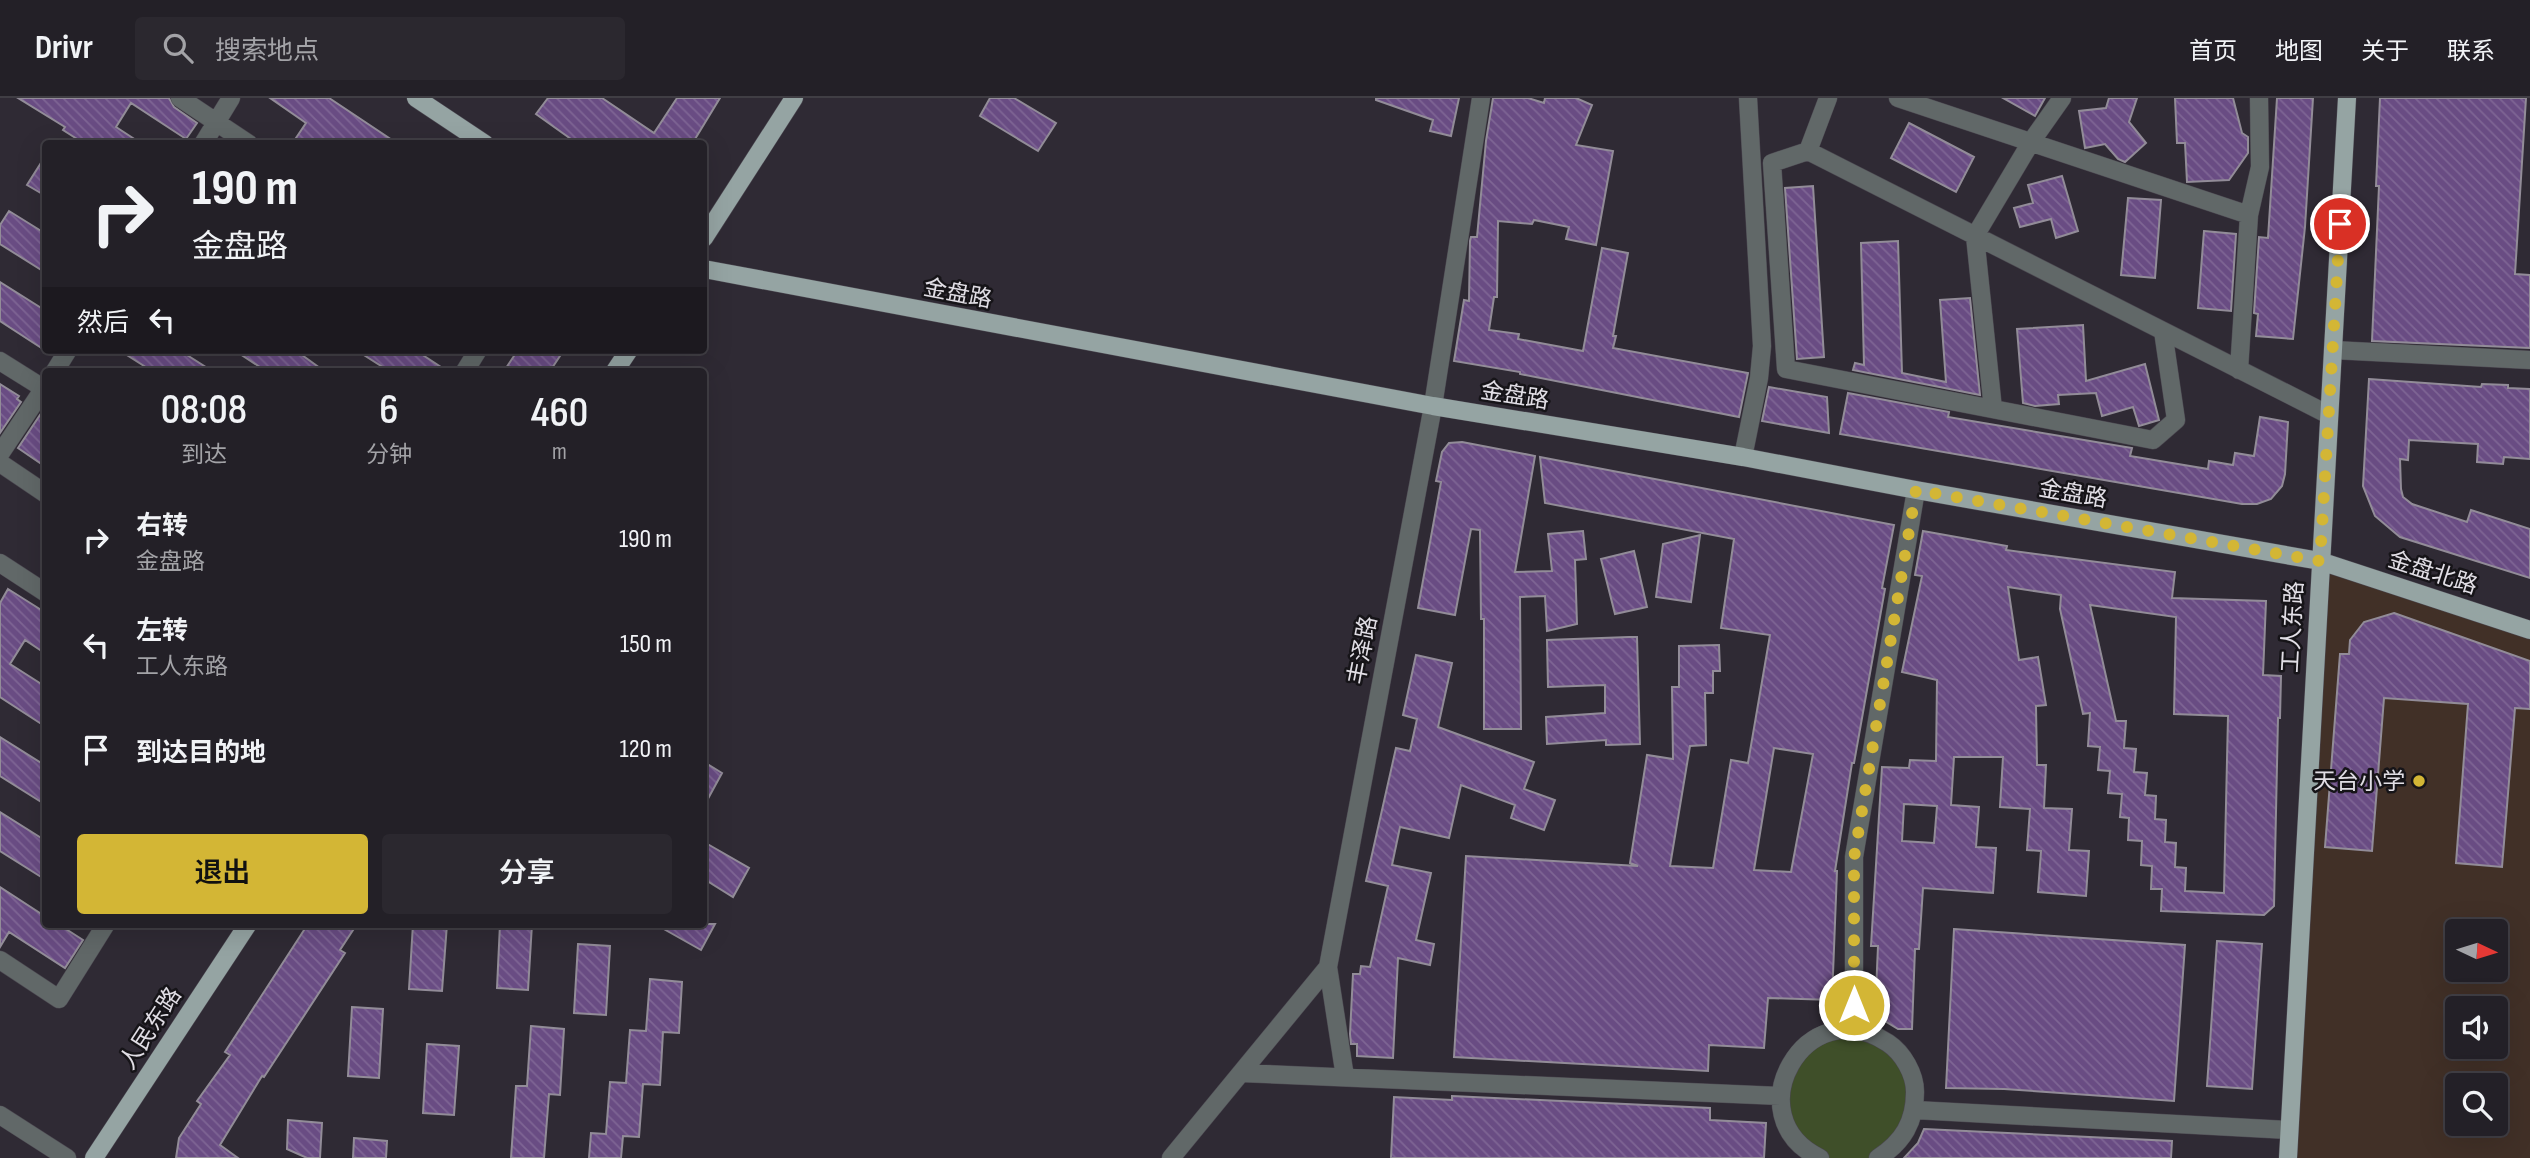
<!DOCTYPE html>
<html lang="zh">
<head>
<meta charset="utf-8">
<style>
	body { margin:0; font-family:"Sofia Sans Condensed","Noto Sans SC",sans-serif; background:#2b282f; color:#f1f3f6; height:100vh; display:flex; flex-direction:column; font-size:26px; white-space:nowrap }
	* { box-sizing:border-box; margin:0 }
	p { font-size:23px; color:#a3a3a7 }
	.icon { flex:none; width:38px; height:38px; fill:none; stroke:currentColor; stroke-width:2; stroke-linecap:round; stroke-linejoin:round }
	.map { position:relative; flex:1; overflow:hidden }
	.details { position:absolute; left:42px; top:270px; width:665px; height:560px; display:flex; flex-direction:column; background:#232027; border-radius:7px; box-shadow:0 7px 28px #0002,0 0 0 2px #403e44 }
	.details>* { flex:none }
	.banner { position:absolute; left:42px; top:42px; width:665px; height:214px; border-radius:7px; box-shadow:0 7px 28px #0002,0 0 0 2px #403e44; background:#232027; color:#f1f3f6; overflow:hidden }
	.needle { width:46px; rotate:94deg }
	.fabs { position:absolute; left:2445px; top:821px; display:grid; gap:14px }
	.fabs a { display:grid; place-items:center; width:63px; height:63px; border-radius:7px; background:#232027; box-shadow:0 7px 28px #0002,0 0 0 2px #403e44; font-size:35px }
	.pin { position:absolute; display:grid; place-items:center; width:60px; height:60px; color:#fff; margin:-30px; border:4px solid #fff; border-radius:50%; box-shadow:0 2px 7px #0007 }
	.me { position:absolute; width:77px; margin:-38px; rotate:0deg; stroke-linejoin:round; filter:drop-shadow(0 0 5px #0008) }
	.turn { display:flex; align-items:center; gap:24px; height:147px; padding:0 35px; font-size:32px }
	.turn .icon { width:91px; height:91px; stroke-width:2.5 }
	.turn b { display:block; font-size:49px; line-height:60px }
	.then { display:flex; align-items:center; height:66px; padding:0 35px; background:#0003; gap:14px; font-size:26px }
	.eta { display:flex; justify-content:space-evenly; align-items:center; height:119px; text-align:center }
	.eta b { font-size:42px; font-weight:600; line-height:49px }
	.primary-button { display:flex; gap:14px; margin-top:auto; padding:14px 35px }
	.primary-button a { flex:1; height:80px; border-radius:7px; background:#d3b635; color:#111; font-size:28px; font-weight:600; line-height:80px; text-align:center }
	.primary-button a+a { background:#2b282f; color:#f1f3f6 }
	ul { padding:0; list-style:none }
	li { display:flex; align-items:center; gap:21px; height:105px; padding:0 35px }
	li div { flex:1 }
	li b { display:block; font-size:26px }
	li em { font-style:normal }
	header { display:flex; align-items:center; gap:42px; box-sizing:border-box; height:98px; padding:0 35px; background:#232027; border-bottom:2px solid #403e44 }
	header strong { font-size:33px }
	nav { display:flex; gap:38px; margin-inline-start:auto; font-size:24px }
	.search { width:490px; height:63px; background:#2b282f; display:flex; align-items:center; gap:18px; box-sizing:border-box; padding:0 24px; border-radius:7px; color:#a3a3a7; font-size:26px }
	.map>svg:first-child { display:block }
	.education { fill:#413027; fill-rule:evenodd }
	.park { fill:#3f4f29 }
	.building { fill:url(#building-back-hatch); stroke:#928c98; stroke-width:2; fill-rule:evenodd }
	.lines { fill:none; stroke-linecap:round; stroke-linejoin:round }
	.minor-casing { stroke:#4b4750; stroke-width:19 }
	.major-casing { stroke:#4b4750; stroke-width:19 }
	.minor { stroke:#616868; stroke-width:18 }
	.major { stroke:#95a4a3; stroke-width:18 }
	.route { stroke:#d3b635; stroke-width:12; stroke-dasharray:0 21.6 }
	.poi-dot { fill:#d3b635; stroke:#161418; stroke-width:2.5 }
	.labels { text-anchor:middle; stroke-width:5; stroke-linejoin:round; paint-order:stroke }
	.street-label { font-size:23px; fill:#e1dee5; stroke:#161418 }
	.poi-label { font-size:23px; fill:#e1dee5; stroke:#161418; text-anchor:end }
</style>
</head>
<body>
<header>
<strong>Drivr</strong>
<div class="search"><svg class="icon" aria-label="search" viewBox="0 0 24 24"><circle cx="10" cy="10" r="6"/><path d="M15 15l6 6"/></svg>搜索地点</div>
<nav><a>首页</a><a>地图</a><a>关于</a><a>联系</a></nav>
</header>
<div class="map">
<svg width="2530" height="1060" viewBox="0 0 2530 1060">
	<defs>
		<pattern id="building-back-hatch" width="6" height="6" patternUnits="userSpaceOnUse" patternTransform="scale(1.75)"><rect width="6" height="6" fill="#694c83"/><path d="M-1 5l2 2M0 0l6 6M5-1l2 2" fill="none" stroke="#7e6594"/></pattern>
	</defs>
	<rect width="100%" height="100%" fill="#2f2a34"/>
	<path class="education" d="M 2320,463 L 2530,532 L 2530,1060 L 2288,1060 ZM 2457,833 L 2496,833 L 2496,872 L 2457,872 ZM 2457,910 L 2496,910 L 2496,948 L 2457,948 ZM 2457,987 L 2496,987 L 2496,1026 L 2457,1026 Z"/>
	<path class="park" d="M 1832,933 L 1895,950 L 1915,1012 L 1878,1060 L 1820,1060 L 1794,1040 L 1784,976 Z"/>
	<path class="building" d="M 18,0 L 169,0 L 174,9 L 197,25 L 186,41 L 131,5 L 116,29 L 142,46 L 85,46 L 63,32 L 65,29 Z
		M 270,0 L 329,0 L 398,46 L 292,46 L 306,25 Z
		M 548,0 L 602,0 L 654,35 L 677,0 L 720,0 L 692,46 L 578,46 L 536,16 Z
		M 990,0 L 1014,0 L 1056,25 L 1038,53 L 980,18 Z
		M 1376,0 L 1459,0 L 1451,38 L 1430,33 L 1433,22 L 1376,2 Z
		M 1493,0 L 1528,0 L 1544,5 L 1545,0 L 1576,0 L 1592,7 L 1576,47 L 1613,53 L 1596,147 L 1566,141 L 1569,129 L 1534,122 L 1532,126 L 1498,123 L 1497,199 L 1494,199 L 1489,232 L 1519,236 L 1518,241 L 1583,253 L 1602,150 L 1628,155 L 1613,238 L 1616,238 L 1613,250 L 1748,275 L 1739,319 L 1520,276 L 1520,274 L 1454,263 L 1464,202 L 1469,203 L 1470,143 L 1471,139 L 1477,139 L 1486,43 Z
		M 2003,0 L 2045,0 L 2035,18 Z
		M 2109,0 L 2137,0 L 2129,24 L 2146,45 L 2125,64 L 2118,61 L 2105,46 L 2085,50 L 2079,13 L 2106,10 Z
		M 2175,0 L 2233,0 L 2242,35 L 2248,39 L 2248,55 L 2229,82 L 2187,84 L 2185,45 L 2177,45 Z
		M 2277,0 L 2313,0 L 2305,129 L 2293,241 L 2256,238 L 2258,216 L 2254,215 L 2259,139 L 2268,140 Z
		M 2380,0 L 2526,0 L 2515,176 L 2530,177 L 2530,250 L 2372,243 L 2379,88 L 2376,88 Z
		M 1909,25 L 1974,59 L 1956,94 L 1891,60 Z
		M 46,57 L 46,98 L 27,87 Z
		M 2062,78 L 2078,133 L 2056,140 L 2051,121 L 2020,129 L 2014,110 L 2033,105 L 2028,87 Z
		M 1813,88 L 1824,259 L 1797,261 L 1785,90 Z
		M 2128,100 L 2161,102 L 2155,180 L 2121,177 Z
		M 9,113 L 46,136 L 46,175 L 0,146 L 0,127 Z
		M 2204,133 L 2236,136 L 2231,213 L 2198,210 Z
		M 1898,143 L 1902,275 L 1946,284 L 1940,202 L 1970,200 L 1980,297 L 1853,272 L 1855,265 L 1864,267 L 1861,145 Z
		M 0,184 L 46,213 L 46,253 L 0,223 Z
		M 2083,227 L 2086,283 L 2145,266 L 2159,322 L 2139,328 L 2133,309 L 2102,318 L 2096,295 L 2058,297 L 2059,306 L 2035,308 L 2023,305 L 2017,231 Z
		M 119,252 L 179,252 L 212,273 L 152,273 Z
		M 234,252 L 295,252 L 324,273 L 266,273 Z
		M 356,252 L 415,252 L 447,273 L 389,273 Z
		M 518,252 L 564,252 L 550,273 L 504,273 Z
		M 2369,281 L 2481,289 L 2482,286 L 2508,287 L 2508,290 L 2530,291 L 2530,361 L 2504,359 L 2503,366 L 2477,364 L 2478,346 L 2409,342 L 2408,362 L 2400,361 L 2401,391 L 2403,399 L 2412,406 L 2467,424 L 2471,412 L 2530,431 L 2530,480 L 2400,439 L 2375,418 L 2363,388 Z
		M 0,286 L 19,298 L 17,301 L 21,304 L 0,335 Z
		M 1769,289 L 1827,299 L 1829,335 L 1762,323 Z
		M 1848,295 L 1949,314 L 1948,319 L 2132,350 L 2130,358 L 2208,371 L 2209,363 L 2233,367 L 2235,355 L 2254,358 L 2260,319 L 2288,324 L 2285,376 L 2282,388 L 2271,401 L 2257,406 L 2242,406 L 1840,336 Z
		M 40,317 L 46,321 L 46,369 L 18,350 Z
		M 1462,344 L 1535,358 L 1515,474 L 1552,473 L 1548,436 L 1583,433 L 1586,461 L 1575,462 L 1577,526 L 1547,533 L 1545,498 L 1520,499 L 1521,631 L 1484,631 L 1484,521 L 1481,521 L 1480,432 L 1471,431 L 1455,517 L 1418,510 L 1441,384 L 1436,383 L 1442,354 L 1449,345 Z
		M 1540,359 L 1894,427 L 1882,490 L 1885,491 L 1854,665 L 1852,665 L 1835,773 L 1837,773 L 1832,902 L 1768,900 L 1764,950 L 1709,947 L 1708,973 L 1454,959 L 1466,758 L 1638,768 L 1630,765 L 1647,657 L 1673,661 L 1672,589 L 1679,589 L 1679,548 L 1719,547 L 1720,573 L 1713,573 L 1713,595 L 1705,595 L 1706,647 L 1690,648 L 1670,768 L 1713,770 L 1731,662 L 1748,665 L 1770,537 L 1721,530 L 1734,441 L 1545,405 ZM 1774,650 L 1813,656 L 1791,774 L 1754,772 Z
		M 1923,433 L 2007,448 L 2006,452 L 2175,474 L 2172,500 L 2266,503 L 2263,577 L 2281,578 L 2280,620 L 2278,620 L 2274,808 L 2264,817 L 2161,813 L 2162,791 L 2151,791 L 2152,768 L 2141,767 L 2142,743 L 2128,742 L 2129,720 L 2120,719 L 2122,696 L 2108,695 L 2110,673 L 2098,672 L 2100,649 L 2088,648 L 2090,615 L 2083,616 L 2060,511 L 2061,497 L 2008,489 L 2019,562 L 2038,559 L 2046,607 L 2036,608 L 2037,667 L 2046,667 L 2044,710 L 2072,711 L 2069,752 L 2089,753 L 2086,798 L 2038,794 L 2041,753 L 2027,752 L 2030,711 L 2000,709 L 2003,659 L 1954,659 L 1951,707 L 1979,709 L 1976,749 L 1996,750 L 1993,795 L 1923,790 L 1919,851 L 1915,851 L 1912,931 L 1898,931 L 1875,917 L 1878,848 L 1871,848 L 1882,669 L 1909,670 L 1910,662 L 1936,663 L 1937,582 L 1902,574 L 1922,478 L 1915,477 ZM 2090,507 L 2176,519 L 2174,616 L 2228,618 L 2224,795 L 2185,793 L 2186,770 L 2175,769 L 2176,745 L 2165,744 L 2166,722 L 2155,721 L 2156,698 L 2145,697 L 2147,675 L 2134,674 L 2136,651 L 2124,650 L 2126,623 L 2116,623 ZM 1904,706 L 1937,708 L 1934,745 L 1902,743 Z
		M 1700,437 L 1691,504 L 1656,499 L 1663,446 Z
		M 1634,453 L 1647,509 L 1615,516 L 1601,461 Z
		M 8,491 L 46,515 L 46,556 L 25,542 L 10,566 L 46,589 L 46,629 L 0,599 L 0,505 Z
		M 2394,515 L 2530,563 L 2530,611 L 2515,610 L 2502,769 L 2456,765 L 2468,606 L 2384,600 L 2372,753 L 2325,749 L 2340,556 L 2349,556 L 2350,542 L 2364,524 Z
		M 1629,539 L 1637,539 L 1640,646 L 1606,647 L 1606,642 L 1547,646 L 1546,619 L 1605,615 L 1605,587 L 1548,589 L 1547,542 Z
		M 1416,557 L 1452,565 L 1438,629 L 1534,664 L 1524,691 L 1555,702 L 1544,732 L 1511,720 L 1515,707 L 1461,687 L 1449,740 L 1400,729 L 1392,767 L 1431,775 L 1416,842 L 1434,846 L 1430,867 L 1398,860 L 1393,960 L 1357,958 L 1357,946 L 1351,946 L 1350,936 L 1353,876 L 1360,876 L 1361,868 L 1370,869 L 1388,788 L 1366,783 L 1396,650 L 1410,653 L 1417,621 L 1403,617 Z
		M 0,639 L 46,668 L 46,707 L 0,678 Z
		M 704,664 L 722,675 L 704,708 Z
		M 0,714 L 46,743 L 46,782 L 0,753 Z
		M 704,744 L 749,770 L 733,799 L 704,781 Z
		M 0,789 L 46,819 L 46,826 L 58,826 L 83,842 L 65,870 L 9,834 L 0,849 Z
		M 308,826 L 357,826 L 340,852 L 345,855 L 264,979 L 262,978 L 220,1047 L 238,1060 L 176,1060 L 179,1040 L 201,1006 L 197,1003 L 230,957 L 225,954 Z
		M 413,826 L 447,826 L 442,893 L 409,891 Z
		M 500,826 L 532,826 L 528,892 L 497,890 Z
		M 655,826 L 715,826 L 701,852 Z
		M 1954,831 L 2185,847 L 2174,1003 L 2004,991 L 1946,990 Z
		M 2217,843 L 2262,846 L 2252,991 L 2207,988 Z
		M 578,846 L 610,848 L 606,917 L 574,915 Z
		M 650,881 L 682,884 L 679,935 L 663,934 L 660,987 L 643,986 L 639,1039 L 623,1038 L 621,1060 L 589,1060 L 591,1035 L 606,1036 L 610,984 L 626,985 L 630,932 L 646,933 Z
		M 352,909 L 383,911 L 379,980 L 348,978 Z
		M 531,928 L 564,931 L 560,997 L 549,996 L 544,1060 L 511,1060 L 516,988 L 527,988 Z
		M 427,946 L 459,948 L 454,1017 L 423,1015 Z
		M 1452,998 L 1710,1010 L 1710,1022 L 1766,1025 L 1764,1060 L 1391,1060 L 1394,999 L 1452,1002 Z
		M 288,1022 L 322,1025 L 320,1060 L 307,1060 L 287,1051 Z
		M 1924,1031 L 2172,1043 L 2171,1060 L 1904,1060 L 1918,1045 Z
		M 354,1040 L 387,1043 L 386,1060 L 353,1060 Z"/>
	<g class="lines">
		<g class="minor-casing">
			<path id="minor" d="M 180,0 L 249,46
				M 1828,0 L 1808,53 L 2329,317
				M 1898,0 L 2249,117
				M 203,46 L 231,0
				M 1808,53 L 1772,65 L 1786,271 L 2153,342 L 2176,322 L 2163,233
				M 2333,252 L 2530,262
				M 0,263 L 43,290
				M 2239,272 L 2249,117 L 2260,69 L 2259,0
				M 55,273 L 68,252
				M 465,273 L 478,252
				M 1993,311 L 1975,138 L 2031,44 L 2062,0
				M 0,356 L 46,287
				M 1743,359 L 1759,280 L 1762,248 L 1748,0
				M 0,365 L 46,396
				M 0,465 L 46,495
				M 0,862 L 59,901 L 106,826
				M 1328,869 L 1345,979
				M 1854,931 L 1854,759 L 1916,392
				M 1241,975 L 1781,998
				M 1915,1012 L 2289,1032
				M 0,1017 L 67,1060
				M 1171,1060 L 1328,869 L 1433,308 L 1481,0
				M 1820,1060 C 1734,1019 1805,890 1888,945 C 1903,955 1915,976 1915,994 C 1915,1024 1903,1044 1878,1060"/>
		</g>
		<g class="major-casing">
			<path id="major" d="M 416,0 L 485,46
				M 704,140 L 794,0
				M 704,171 L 1433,308 L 1743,359 L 1916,392 L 2320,463 L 2530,532
				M 615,273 L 629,252
				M 94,1060 L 248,826
				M 2288,1060 L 2347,0"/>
		</g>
		<use href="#minor" class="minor"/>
		<use href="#major" class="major"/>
	</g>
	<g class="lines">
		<path class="route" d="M 1854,907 L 1854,760 L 1916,392 L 2320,463 L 2340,126"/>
	</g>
	<circle class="poi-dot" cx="2419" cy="683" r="7"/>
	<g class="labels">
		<g class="street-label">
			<text transform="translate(958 195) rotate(11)" y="8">金盘路</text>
			<text transform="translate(1515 297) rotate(9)" y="8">金盘路</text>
			<text transform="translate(2073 395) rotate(10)" y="8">金盘路</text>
			<text transform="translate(2433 474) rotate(18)" y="8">金盘北路</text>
			<text transform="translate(2292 529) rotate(-87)" y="8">工人东路</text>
			<text transform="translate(1362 552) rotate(-79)" y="8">丰泽路</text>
			<text transform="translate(150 930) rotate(-57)" y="8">人民东路</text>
		</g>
		<g class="poi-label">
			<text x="2405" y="691">天台小学</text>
		</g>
	</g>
</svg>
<div class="fabs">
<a><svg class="needle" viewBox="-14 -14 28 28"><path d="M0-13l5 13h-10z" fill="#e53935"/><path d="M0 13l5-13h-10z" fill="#a3a3a7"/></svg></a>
<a><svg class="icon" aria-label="sound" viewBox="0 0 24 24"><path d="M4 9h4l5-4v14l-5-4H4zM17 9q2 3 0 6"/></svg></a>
<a><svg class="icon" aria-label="search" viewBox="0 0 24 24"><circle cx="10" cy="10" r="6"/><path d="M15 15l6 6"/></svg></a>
</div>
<div class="pin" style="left:2340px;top:126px;background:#d93025"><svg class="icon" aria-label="arrive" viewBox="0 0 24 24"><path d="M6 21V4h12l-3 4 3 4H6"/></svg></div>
<svg class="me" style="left:1854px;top:907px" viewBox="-20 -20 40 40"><circle r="17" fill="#d3b635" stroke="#fff" stroke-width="3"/><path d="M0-11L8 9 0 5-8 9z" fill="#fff"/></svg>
<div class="banner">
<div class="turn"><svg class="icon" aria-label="right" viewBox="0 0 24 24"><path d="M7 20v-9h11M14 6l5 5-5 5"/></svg><div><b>190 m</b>金盘路</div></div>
<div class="then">然后<svg class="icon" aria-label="left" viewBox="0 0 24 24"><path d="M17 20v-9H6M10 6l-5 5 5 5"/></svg></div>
</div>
<section class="details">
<div class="eta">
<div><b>08:08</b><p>到达</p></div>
<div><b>6</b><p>分钟</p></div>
<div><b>460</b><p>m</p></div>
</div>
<ul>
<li><svg class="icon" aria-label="right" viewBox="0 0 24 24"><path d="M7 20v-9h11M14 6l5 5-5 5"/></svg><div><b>右转</b><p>金盘路</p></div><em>190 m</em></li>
<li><svg class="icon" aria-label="left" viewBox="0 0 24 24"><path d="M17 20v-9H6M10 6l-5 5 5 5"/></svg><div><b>左转</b><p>工人东路</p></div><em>150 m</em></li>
<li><svg class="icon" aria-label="arrive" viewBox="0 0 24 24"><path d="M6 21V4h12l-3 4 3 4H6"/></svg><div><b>到达目的地</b></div><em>120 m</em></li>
</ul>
<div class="primary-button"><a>退出</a><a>分享</a></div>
</section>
</div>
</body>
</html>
